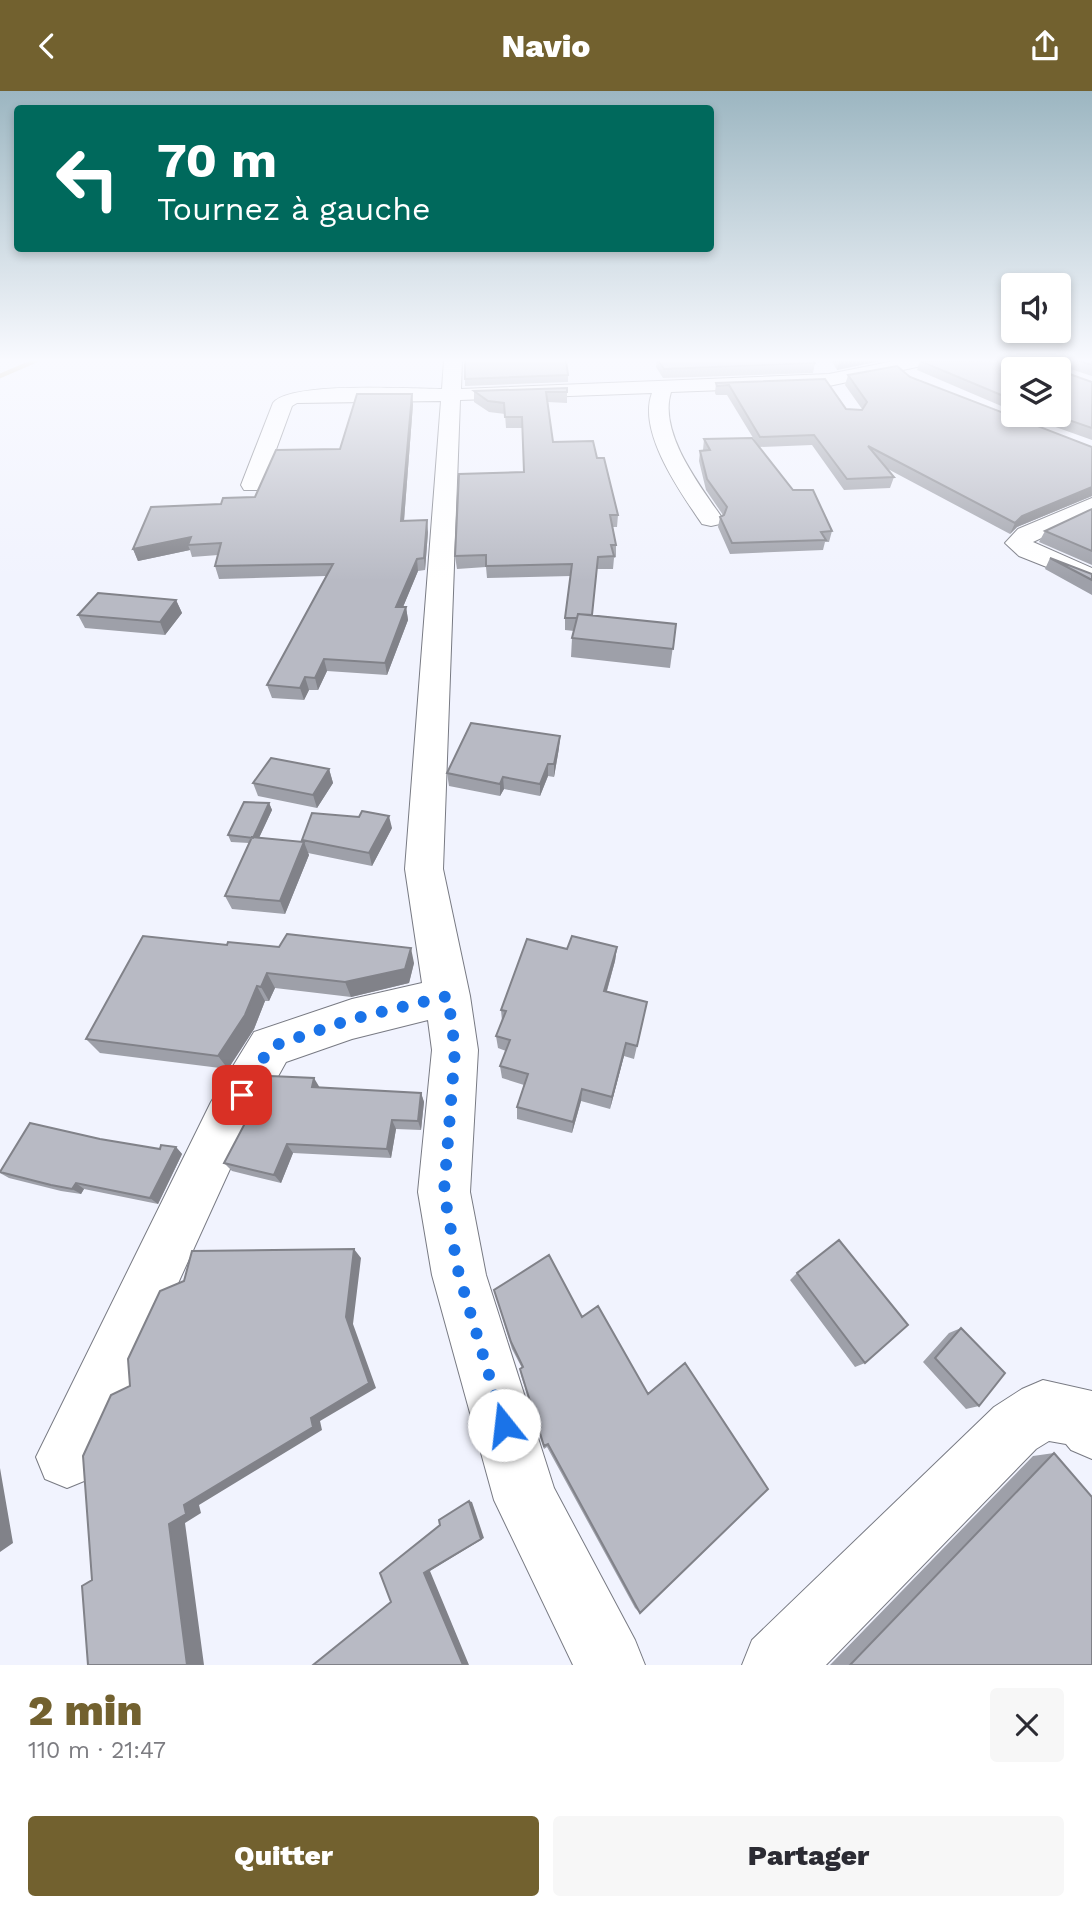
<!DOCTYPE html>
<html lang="fr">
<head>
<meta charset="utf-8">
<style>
	body { margin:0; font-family:"Work Sans",sans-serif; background:#f7f7f7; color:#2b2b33; height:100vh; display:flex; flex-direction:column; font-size:26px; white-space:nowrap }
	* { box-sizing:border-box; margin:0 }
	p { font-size:23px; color:#7c7c81 }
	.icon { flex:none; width:38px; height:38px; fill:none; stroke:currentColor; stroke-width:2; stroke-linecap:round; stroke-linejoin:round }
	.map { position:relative; height:1574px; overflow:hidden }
	.drawer { display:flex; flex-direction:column; background:#fff; flex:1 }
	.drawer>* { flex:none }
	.top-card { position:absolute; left:14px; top:14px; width:700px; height:147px; border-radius:7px; box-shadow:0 4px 10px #0003; background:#00695c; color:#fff; overflow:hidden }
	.controls { position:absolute; left:1001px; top:182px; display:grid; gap:14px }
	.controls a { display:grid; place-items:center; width:70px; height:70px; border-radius:7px; background:#fff; box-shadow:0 4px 10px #0003; font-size:35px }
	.pin { position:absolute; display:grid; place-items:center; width:60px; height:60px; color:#fff; margin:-30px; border-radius:14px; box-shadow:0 4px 10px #0006 }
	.me { position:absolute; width:77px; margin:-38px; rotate:344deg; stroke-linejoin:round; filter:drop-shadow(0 0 5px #0008) }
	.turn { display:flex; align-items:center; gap:24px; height:147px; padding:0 28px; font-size:32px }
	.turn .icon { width:91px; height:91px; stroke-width:2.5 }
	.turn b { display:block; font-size:49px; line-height:60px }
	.round { display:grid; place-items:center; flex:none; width:74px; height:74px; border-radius:7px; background:#f7f7f7 }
	.overview { display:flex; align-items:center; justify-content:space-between; height:119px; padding:0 28px }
	h1 { font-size:42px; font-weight:800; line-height:52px; color:#72612f }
	.primary-button { display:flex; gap:14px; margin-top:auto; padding:14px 28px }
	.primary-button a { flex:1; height:80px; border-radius:7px; background:#72612f; color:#fff; font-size:28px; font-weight:800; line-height:80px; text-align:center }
	.primary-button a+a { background:#f7f7f7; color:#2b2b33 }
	header { display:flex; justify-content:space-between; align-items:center; height:91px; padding:0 28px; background:#72612f; color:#fff; font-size:32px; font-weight:800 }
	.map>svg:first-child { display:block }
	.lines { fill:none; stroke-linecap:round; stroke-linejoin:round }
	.stream { stroke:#cab887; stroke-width:4.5 }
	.minor-casing { stroke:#787a83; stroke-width:2 }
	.minor { fill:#fff; fill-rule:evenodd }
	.wall { fill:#9ea0a9 }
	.shaded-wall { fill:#818289 }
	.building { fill:#b8bac4; stroke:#818289; stroke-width:2 }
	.route { stroke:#1a73e8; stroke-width:12; stroke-dasharray:0 21.6 }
</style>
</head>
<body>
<header><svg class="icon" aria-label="back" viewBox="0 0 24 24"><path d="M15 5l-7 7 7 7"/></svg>Navio<svg class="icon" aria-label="share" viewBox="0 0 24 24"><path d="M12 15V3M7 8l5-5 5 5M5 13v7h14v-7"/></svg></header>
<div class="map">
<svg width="1092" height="1574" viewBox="0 0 1092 1574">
	<rect width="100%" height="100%" fill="#f1f3fe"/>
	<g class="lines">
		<path class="stream" d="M 0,285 L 37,269"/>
		<g class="minor-casing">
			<path id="minor" d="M 444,269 L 462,269 L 461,298 L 829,283 L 899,269 L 935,269 L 926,274 L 829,295 L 671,301 C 658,342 701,396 723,428 L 720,433 L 711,435 L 702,433 C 681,402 637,341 652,302 L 460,309 L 443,778 L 470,905 L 478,959 L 470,1101 L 486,1184 L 554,1397 L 635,1549 L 645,1574 L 573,1574 L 494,1409 L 432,1184 L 418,1101 L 432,959 L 428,929 L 352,948 L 286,971 L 245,1045 L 89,1388 L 67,1397 L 45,1388 L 36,1366 L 211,1011 L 254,941 L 352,908 L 422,892 L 405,778 L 441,310 L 297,312 L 292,315 L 263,394 L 260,399 L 244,399 L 241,394 L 273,312 C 290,290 411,298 442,298 Z
				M 1092,407 L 1092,423 L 1033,451 L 1092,477 L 1092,494 L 1019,465 L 1005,452 L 1018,438 Z
				M 1043,1289 L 1092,1300 L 1092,1368 L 1071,1359 L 1066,1353 L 1049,1350 L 1036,1358 L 826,1574 L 742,1574 L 752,1549 L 994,1316 L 1022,1298 Z"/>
		</g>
		<use href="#minor" class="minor"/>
	</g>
	<path class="wall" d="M 657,269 L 814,269 L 815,272 L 813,282 L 663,287 L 656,276 Z
		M 831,269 L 885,269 L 837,279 Z
		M 1035,269 L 1092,269 L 1092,285 L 1061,275 L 1061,280 L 1092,291 L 1092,349 L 1022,324 L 1059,324 L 1013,278 L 1013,320 L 917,279 L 920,270 L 1049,271 Z
		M 568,284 L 568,291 L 465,295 L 465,288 Z
		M 848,284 L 910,286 L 1092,356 L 1092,405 L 1017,436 L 1010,443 L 886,377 L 894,386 L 890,397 L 844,399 L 812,354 L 759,356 L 793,399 L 832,440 L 829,451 L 825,451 L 823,459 L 730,463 L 718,436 L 720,426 L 723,424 L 706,399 L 699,370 L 700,360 L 703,359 L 704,348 L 755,350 L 727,304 L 716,304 L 715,302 L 716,292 L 846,318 L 862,319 L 862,318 L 845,294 Z
		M 567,297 L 567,312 L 548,311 L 553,351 L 597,367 L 618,424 L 617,436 L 612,436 L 616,454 L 616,466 L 614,467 L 613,478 L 597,478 L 592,524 L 676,533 L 670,577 L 571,566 L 572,547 L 574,540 L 565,539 L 565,527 L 571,485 L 487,487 L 486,476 L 457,478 L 455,465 L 524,381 L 522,337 L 506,337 L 505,323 L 489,321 L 474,311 L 474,300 Z
		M 413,313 L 404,430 L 428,441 L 425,479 L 418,480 L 403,516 L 406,516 L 408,529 L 387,584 L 327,580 L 318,599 L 309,599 L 304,609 L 272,607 L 267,594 L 326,485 L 219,488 L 215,475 L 218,464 L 192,466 L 190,459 L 138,470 L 133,458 L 221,413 L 255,406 L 340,358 Z
		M 1092,418 L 1092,474 L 1039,451 L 1045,440 Z
		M 1050,467 L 1092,483 L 1092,504 L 1045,478 Z
		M 176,509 L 182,522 L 165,544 L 85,537 L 78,524 Z
		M 560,645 L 559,657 L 554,686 L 548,685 L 540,705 L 504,698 L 500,705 L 449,695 L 447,682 Z
		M 329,678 L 333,692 L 317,717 L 258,705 L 253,692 Z
		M 269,712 L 272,719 L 259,747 L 302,751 L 302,749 L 392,737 L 372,775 L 308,762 L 309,764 L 285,823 L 232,818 L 225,805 L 249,752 L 231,751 L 228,744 Z
		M 227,854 L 414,872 L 409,892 L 351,906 L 275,897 L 269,910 L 265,910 L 254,938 L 228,978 L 100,962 L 86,948 Z
		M 617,856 L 615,870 L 607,900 L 647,911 L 634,968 L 624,965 L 610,1018 L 581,1010 L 572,1042 L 517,1028 L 517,1016 L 524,994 L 502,987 L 500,975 L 506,960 L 498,957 L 496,945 L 502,930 L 501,919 L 567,858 Z
		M 320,997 L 421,1002 L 424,1011 L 421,1039 L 396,1038 L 391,1067 L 293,1062 L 281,1092 L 232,1080 L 224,1072 Z
		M 100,1048 L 160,1058 L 176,1056 L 182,1063 L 158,1113 L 84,1098 L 81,1103 L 61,1100 L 9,1087 L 0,1082 Z
		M 797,1182 L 865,1272 L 855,1276 L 790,1189 Z
		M 494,1199 L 640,1522 L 635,1517 L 547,1356 L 544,1358 L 521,1284 L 520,1278 L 522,1277 L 512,1258 Z
		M 961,1237 L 979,1315 L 966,1318 L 923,1271 L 949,1242 Z
		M 1054,1362 L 1092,1574 L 830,1574 L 1033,1365 Z"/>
	<path class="shaded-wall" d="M 842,269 L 885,269 L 837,279 L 839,270 Z
		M 412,303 L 413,313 L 403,442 L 401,430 Z
		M 1092,396 L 1092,405 L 1017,436 L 1010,443 L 1015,432 L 1022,425 Z
		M 427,429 L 428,441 L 425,479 L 424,467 Z
		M 191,446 L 188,454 L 190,459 L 138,470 L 133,458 Z
		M 417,468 L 418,480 L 398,528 L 396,516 Z
		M 176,509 L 182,522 L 165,544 L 160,531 Z
		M 406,516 L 408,529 L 387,584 L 385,572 Z
		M 324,568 L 327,580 L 318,599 L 315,587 Z
		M 305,586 L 309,599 L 304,609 L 300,597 Z
		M 560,645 L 559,657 L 554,686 L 554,673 Z
		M 548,673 L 548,685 L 540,705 L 540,693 Z
		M 329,678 L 333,692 L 317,717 L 313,704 Z
		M 503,686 L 504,698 L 500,705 L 500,693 Z
		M 269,712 L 272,719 L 256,753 L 253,747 Z
		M 389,725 L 392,737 L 372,775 L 369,762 Z
		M 304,751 L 309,764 L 285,823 L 280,810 Z
		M 617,856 L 615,870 L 603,913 L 604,900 Z
		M 411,857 L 414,872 L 409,892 L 351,906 L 345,891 Z
		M 267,882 L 275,897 L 269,910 L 261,896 Z
		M 257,895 L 265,910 L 254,938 L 228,978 L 218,965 Z
		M 626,952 L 624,965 L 610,1018 L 612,1006 Z
		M 314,987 L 320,997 L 312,996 Z
		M 582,998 L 581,1010 L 572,1042 L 573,1031 Z
		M 421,1002 L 424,1011 L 421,1039 L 418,1030 Z
		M 392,1029 L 396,1038 L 391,1067 L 387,1058 Z
		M 287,1053 L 293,1062 L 281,1092 L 274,1084 Z
		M 176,1056 L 182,1063 L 158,1113 L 150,1107 Z
		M 76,1092 L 84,1098 L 81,1103 L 72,1098 Z
		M 354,1158 L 361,1167 L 353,1233 L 376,1297 L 320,1330 L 322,1339 L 199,1414 L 201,1422 L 185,1432 L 204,1574 L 187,1574 L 169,1433 L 184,1414 L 311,1327 L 346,1226 Z
		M 0,1377 L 13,1452 L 0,1461 Z
		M 469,1410 L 472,1411 L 484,1447 L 430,1480 L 469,1574 L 463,1574 L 424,1482 Z"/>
	<path class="building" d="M 465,269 L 566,269 L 568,284 L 465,288 Z
		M 658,269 L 814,269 L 815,272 L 664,278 Z
		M 1030,269 L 1034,271 L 1061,271 L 1061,280 L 1092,291 L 1092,337 L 1054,324 L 1059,324 L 1059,278 L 1013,278 L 1013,309 L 920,270 Z
		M 1075,269 L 1092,269 L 1092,274 Z
		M 897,275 L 910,286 L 1092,356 L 1092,396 L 1022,425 L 1015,432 L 868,355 L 894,386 L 847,388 L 814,344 L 760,346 L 729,294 L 717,295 L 716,292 L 825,288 L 846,318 L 862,319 L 867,311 L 848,284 Z
		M 567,297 L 567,301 L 546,301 L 553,351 L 593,350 L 597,367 L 604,367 L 618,424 L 610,424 L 616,454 L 611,454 L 614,465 L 598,466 L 592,524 L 578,523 L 577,527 L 565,527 L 572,473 L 486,475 L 486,464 L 455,465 L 459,383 L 524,381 L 522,326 L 505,326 L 504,312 L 488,310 L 474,300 Z
		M 357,303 L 412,303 L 401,430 L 427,429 L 424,467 L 417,468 L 396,516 L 406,516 L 385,572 L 324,568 L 315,587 L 305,586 L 300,597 L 267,594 L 333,473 L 215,475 L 221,452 L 188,454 L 191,446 L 133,458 L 151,416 L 221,413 L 223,407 L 255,406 L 276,359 L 340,358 Z
		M 752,347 L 793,399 L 813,399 L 832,440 L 821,441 L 826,449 L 732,452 L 720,426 L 724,424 L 727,416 L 707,388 L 700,360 L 710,359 L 704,348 Z
		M 1092,418 L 1092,460 L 1045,440 Z
		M 1050,467 L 1092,483 L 1092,489 Z
		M 98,502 L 176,509 L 160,531 L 78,524 Z
		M 578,523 L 676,533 L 673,558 L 572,547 Z
		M 471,632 L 560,645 L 554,673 L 548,673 L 540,693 L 503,686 L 500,693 L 447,682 Z
		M 271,667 L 329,678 L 313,704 L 253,692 Z
		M 244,711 L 269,712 L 253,747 L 228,744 Z
		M 362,720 L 389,725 L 369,762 L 302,749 L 312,722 L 359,726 Z
		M 252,746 L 304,751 L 280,810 L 225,805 Z
		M 287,843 L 411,857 L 405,878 L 345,891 L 267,882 L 261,896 L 257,895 L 245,924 L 218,965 L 86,948 L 143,845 L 227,854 L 228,851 L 279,856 Z
		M 572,845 L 617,856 L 604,900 L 647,911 L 637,955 L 626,952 L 612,1006 L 582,998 L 573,1031 L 517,1016 L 528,983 L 500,975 L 510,949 L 496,945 L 506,920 L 501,919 L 527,848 L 567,858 Z
		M 270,985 L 314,987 L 312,996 L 421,1002 L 418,1030 L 392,1029 L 387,1058 L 287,1053 L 274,1084 L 224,1072 Z
		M 30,1032 L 100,1048 L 160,1058 L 161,1054 L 176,1056 L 150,1107 L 76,1092 L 72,1098 L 51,1094 L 0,1081 Z
		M 839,1149 L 908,1234 L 865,1272 L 797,1182 Z
		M 354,1158 L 346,1226 L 369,1292 L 311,1327 L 313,1336 L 184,1414 L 186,1423 L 169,1433 L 187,1574 L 88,1574 L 82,1495 L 92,1489 L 83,1365 L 111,1304 L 130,1295 L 128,1268 L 160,1200 L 184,1190 L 192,1160 Z
		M 549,1164 L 582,1226 L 598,1215 L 648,1303 L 685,1272 L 768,1398 L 640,1522 L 548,1353 L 544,1355 L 520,1278 L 523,1276 L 511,1251 L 494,1199 Z
		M 961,1237 L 1005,1282 L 979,1315 L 935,1267 Z
		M 1054,1362 L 1092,1406 L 1092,1574 L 850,1574 Z
		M 469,1410 L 481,1448 L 424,1482 L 463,1574 L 313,1574 L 391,1511 L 380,1482 L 440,1434 L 439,1429 Z"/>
	<linearGradient id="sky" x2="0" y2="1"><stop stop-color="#9cb6c1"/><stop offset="0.55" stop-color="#f9faff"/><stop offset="1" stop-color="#f9faff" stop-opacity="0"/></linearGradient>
	<rect width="1092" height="490" fill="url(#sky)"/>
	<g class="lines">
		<path class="route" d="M 242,1004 L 270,956 L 352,928 L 448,905 L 455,959 L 444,1101 L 459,1184 L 504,1334"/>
	</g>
</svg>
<div class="controls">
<a><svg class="icon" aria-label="sound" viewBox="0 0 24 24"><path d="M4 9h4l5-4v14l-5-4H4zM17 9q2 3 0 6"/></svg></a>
<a><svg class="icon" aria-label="layers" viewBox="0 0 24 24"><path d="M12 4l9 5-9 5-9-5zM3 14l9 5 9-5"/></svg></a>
</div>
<div class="pin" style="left:242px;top:1004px;background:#d93025"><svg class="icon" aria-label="arrive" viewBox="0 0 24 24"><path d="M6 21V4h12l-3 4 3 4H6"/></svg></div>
<svg class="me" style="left:504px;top:1334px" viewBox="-20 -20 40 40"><circle r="19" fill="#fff"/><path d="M0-13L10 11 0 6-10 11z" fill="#1a73e8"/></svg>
<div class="top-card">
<div class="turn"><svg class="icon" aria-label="left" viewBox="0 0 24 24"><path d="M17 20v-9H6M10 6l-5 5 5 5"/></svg><div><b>70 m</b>Tournez à gauche</div></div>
</div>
</div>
<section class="drawer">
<div class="overview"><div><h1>2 min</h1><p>110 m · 21:47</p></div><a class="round"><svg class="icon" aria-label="close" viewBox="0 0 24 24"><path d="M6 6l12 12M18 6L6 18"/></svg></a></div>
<div class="primary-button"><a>Quitter</a><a>Partager</a></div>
</section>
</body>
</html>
